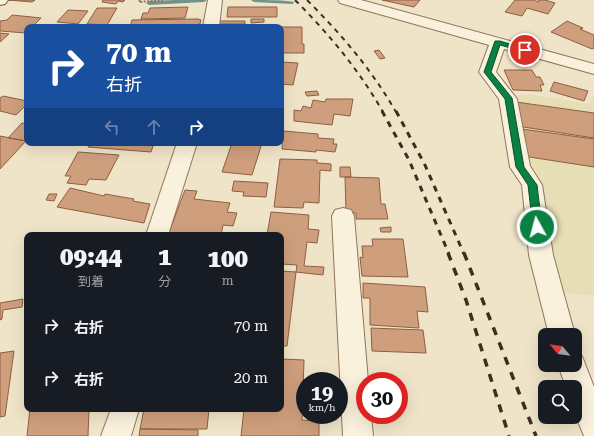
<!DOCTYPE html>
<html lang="ja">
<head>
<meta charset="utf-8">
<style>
	body { margin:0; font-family:"Roboto Serif","Noto Sans JP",serif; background:#242831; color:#f1f3f6; height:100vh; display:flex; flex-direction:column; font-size:15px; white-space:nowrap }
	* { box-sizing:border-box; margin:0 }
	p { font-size:13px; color:#9ea1a6 }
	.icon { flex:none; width:22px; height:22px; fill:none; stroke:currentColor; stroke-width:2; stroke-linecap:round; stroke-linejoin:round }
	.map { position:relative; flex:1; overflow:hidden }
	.drawer { position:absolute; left:24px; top:232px; width:260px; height:180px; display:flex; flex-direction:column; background:#171b24; border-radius:8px; box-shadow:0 4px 16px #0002 }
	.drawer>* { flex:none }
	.hud { position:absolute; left:24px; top:24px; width:260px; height:122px; border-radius:8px; box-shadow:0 4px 16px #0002; background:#1a4fa0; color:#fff; overflow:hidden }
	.needle { width:26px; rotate:298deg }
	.controls { position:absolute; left:538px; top:328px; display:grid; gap:8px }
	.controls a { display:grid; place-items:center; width:44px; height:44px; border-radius:8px; background:#171b24; box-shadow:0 4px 16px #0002; font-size:20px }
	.speed { position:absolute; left:296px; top:372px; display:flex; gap:8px; font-size:20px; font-weight:700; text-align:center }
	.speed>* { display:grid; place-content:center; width:52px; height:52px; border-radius:50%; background:#171b24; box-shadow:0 4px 16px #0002; line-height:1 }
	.speed small { font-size:10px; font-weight:400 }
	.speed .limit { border:6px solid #d22; background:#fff; color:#111 }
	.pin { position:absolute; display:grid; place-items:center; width:34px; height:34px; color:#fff; margin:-17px; border:2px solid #fff; border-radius:50%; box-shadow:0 1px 4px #0007 }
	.me { position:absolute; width:44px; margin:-22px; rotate:353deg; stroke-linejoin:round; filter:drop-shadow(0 0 3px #0008) }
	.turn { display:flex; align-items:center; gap:14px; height:84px; padding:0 16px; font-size:18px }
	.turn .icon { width:52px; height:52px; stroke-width:2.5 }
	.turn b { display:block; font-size:28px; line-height:34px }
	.lanes { display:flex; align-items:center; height:38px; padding:0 16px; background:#0003; justify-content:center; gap:20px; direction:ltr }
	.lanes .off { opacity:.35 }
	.eta { display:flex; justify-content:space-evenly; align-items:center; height:68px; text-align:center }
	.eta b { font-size:24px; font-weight:800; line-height:28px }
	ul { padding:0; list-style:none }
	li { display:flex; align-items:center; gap:12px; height:52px; padding:0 16px }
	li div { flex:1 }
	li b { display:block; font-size:15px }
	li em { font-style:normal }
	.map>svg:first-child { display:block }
	.farmland { fill:#e6deb5 }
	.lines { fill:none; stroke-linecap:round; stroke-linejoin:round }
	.stream { fill:#6f938a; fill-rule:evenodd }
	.building { fill:#cf9f7d; stroke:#8d5f41 }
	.street-casing { stroke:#8d765c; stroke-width:2 }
	.secondary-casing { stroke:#6f573f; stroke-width:2 }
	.path { stroke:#8d765c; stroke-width:2; stroke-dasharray:2 1.5; stroke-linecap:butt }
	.street { fill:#faf1dc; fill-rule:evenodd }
	.secondary { fill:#faf1dc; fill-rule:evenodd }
	.rail-far2 { stroke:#3d2e20; stroke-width:2; stroke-dasharray:5 5; stroke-linecap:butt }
	.rail-far1 { stroke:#3d2e20; stroke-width:3; stroke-dasharray:6 6; stroke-linecap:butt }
	.rail { stroke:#3d2e20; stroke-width:3.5; stroke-dasharray:8 8; stroke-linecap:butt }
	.route { fill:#0b8043; stroke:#07532c }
</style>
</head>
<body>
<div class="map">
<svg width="594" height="436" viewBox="0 0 594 436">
	<rect width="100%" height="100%" fill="#f0e4c8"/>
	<path class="farmland" d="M 515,95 L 533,95 L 589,104 L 594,96 L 594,296 L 558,292 L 527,166 Z"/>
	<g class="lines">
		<path class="stream" d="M 175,0 L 207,0 L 204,2 L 149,5 L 146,3 L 149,1 Z
			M 251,0 C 262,0 286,0 295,2 L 292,4 L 254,2 Z"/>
	</g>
	<path class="building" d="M 8,0 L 35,0 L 32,2 Z
		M 103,0 L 125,0 L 123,2 L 118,1 L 116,4 L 102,2 Z
		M 382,0 L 420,0 L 414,7 Z
		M 515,0 L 535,0 L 538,2 L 539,0 L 545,0 L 555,3 L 548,14 L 527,8 L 522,16 L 505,12 Z
		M 188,7 L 185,18 L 141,19 L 143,13 L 148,13 L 150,8 Z
		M 228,7 L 277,7 L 277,17 L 227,17 Z
		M 97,8 L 117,8 L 107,25 L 87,24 Z
		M 68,10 L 88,11 L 78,24 L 57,22 Z
		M 12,15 L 41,18 L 32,27 L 27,27 L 26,33 L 0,31 L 0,21 L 7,20 Z
		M 198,19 L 201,20 L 200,24 L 198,24 L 198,27 L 130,27 L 132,20 Z
		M 251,19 L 264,19 L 264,22 L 251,23 Z
		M 218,21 L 245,21 L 245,24 L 218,24 Z
		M 567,21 L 583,28 L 580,29 L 594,35 L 594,48 L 592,49 L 551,32 Z
		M 281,27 L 302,27 L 302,44 L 304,44 L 304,53 L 281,53 Z
		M 0,33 L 9,34 L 0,42 Z
		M 379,50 L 385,58 L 380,59 L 374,51 Z
		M 281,62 L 298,63 L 293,85 L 281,84 Z
		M 504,70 L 532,70 L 536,77 L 540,77 L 544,85 L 540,85 L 542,91 L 513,90 Z
		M 554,82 L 588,91 L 584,101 L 550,91 Z
		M 317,91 L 319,95 L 307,96 L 305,92 Z
		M 3,96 L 27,101 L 27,104 L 16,115 L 0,111 L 0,98 Z
		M 326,99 L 353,99 L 350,116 L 334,114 L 332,125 L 294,121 L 294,110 L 301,111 L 303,106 L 311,108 L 313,100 L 325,102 Z
		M 516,102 L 594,113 L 594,138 L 517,126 Z
		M 22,123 L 27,124 L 27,141 L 8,138 Z
		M 522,129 L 594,139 L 594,167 L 523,156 Z
		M 283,131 L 318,134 L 318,138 L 334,139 L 333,144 L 337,144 L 335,152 L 316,150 L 316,152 L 282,149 Z
		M 0,136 L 26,141 L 0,169 Z
		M 91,143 L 154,143 L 151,152 L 88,147 Z
		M 232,143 L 262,143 L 252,175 L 222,172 Z
		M 78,152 L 119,155 L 106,180 L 89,179 L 86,185 L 67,183 L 71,176 L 65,176 Z
		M 280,159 L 317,160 L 317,163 L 331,164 L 331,171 L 320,170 L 319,203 L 304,202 L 303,208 L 274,207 Z
		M 340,167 L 350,167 L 351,177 L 340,177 Z
		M 345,177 L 379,178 L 381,204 L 385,204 L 388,219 L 356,219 L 356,213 L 346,213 Z
		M 234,181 L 268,183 L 266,197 L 243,196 L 244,192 L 232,191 Z
		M 70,188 L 104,196 L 105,194 L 134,199 L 133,201 L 150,204 L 144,223 L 57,207 Z
		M 185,190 L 197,191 L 194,199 L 230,203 L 227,212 L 237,213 L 233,226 L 223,225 L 221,235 L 168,235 Z
		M 49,194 L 57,194 L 54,201 L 46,200 Z
		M 271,212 L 309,215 L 308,229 L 319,230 L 317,243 L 307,242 L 304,266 L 324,267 L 323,275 L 296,272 L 297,265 L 281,264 L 281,235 L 267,235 Z
		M 391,227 L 391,232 L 381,232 L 380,228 Z
		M 372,239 L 403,239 L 408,277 L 362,276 L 360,257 L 363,258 L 362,246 L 373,246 Z
		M 281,271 L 296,272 L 287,346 L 281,346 Z
		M 363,283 L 425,287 L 428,312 L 417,311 L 419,328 L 370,325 L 370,298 L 363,298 Z
		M 23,299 L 22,307 L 3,310 L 2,319 L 0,320 L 0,303 Z
		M 371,328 L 423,330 L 426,353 L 372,351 Z
		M 14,351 L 5,416 L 0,417 L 0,353 Z
		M 281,359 L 304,360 L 302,420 L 319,421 L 319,436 L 241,436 L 244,409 L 281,409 Z
		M 30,409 L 89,409 L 88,436 L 27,436 Z
		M 144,409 L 209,409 L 207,429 L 140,429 Z
		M 140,429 L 198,430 L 198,436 L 139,436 Z"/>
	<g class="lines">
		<g class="street-casing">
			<path id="street" d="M 208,0 L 222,0 L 219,27 L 203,27 Z
				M 338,0 L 361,0 L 594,64 L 594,74 L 504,49 L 496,72 L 517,99 L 530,166 L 542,185 L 553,255 L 575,335 L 549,335 L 529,255 L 522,185 L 510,167 L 499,99 L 479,72 L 489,45 L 340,3 Z
				M 177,143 L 197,143 L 168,235 L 146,235 Z
				M 343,208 L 351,210 L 354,216 L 368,381 L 365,381 L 365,415 L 371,415 L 373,436 L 343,436 L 332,216 L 335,210 Z
				M 575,354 L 582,356 L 594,387 L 594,436 L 584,436 L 575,414 L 575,387 L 566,387 L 558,365 L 575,365 Z
				M 111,409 L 139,409 L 131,436 L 101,436 Z"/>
		</g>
		<g class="secondary-casing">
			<path id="secondary" d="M 0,0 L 8,0 L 5,4 L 0,5 Z"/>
		</g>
		<path class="path" d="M 140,0 L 139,2 L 164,0"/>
		<use href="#street" class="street"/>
		<use href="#secondary" class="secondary"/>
		<path class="rail-far2" d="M 295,0 C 329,34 359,70 383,112
			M 307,0 C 341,34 372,70 396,112"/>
		<path class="rail-far1" d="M 382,111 L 409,160 L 449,254
			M 396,111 L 425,165 L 464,254"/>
		<path class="rail" d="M 448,253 L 466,300 L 509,436
			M 464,253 L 536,436"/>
	</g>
	<path class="route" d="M 495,41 L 500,41 L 529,50 L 525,52 L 500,45 L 491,72 L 512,98 L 524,167 L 537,185 L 542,227 L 537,231 L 533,227 L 528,185 L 516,167 L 505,99 L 484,72 Z"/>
</svg>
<div class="controls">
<a><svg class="needle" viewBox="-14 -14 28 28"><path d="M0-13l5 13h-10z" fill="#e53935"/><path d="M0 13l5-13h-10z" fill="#9ea1a6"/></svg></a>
<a><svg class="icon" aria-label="search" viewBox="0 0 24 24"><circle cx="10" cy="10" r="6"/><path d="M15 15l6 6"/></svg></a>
</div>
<div class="speed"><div>19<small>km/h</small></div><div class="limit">30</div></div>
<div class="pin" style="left:525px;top:50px;background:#d93025"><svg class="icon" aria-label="arrive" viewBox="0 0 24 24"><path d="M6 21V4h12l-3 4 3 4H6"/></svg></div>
<svg class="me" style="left:537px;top:227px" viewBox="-20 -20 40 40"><circle r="17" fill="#0b8043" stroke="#fff" stroke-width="3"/><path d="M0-11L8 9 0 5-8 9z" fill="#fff"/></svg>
<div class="hud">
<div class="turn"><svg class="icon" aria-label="right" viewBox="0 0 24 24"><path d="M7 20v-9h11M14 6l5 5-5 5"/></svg><div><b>70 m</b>右折</div></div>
<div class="lanes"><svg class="icon off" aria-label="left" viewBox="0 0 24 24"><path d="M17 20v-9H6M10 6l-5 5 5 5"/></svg><svg class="icon off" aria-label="ahead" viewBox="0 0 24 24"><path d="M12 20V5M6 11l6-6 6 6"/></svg><svg class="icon" aria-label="right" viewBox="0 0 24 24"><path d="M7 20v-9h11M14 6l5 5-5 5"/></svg></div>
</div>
<section class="drawer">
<div class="eta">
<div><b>09:44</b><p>到着</p></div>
<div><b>1</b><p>分</p></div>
<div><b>100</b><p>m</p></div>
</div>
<ul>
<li><svg class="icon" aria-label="right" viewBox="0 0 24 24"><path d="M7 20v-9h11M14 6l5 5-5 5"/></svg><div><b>右折</b></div><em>70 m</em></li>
<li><svg class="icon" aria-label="right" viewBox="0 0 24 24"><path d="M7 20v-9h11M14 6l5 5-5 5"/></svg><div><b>右折</b></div><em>20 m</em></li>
</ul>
</section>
</div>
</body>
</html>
